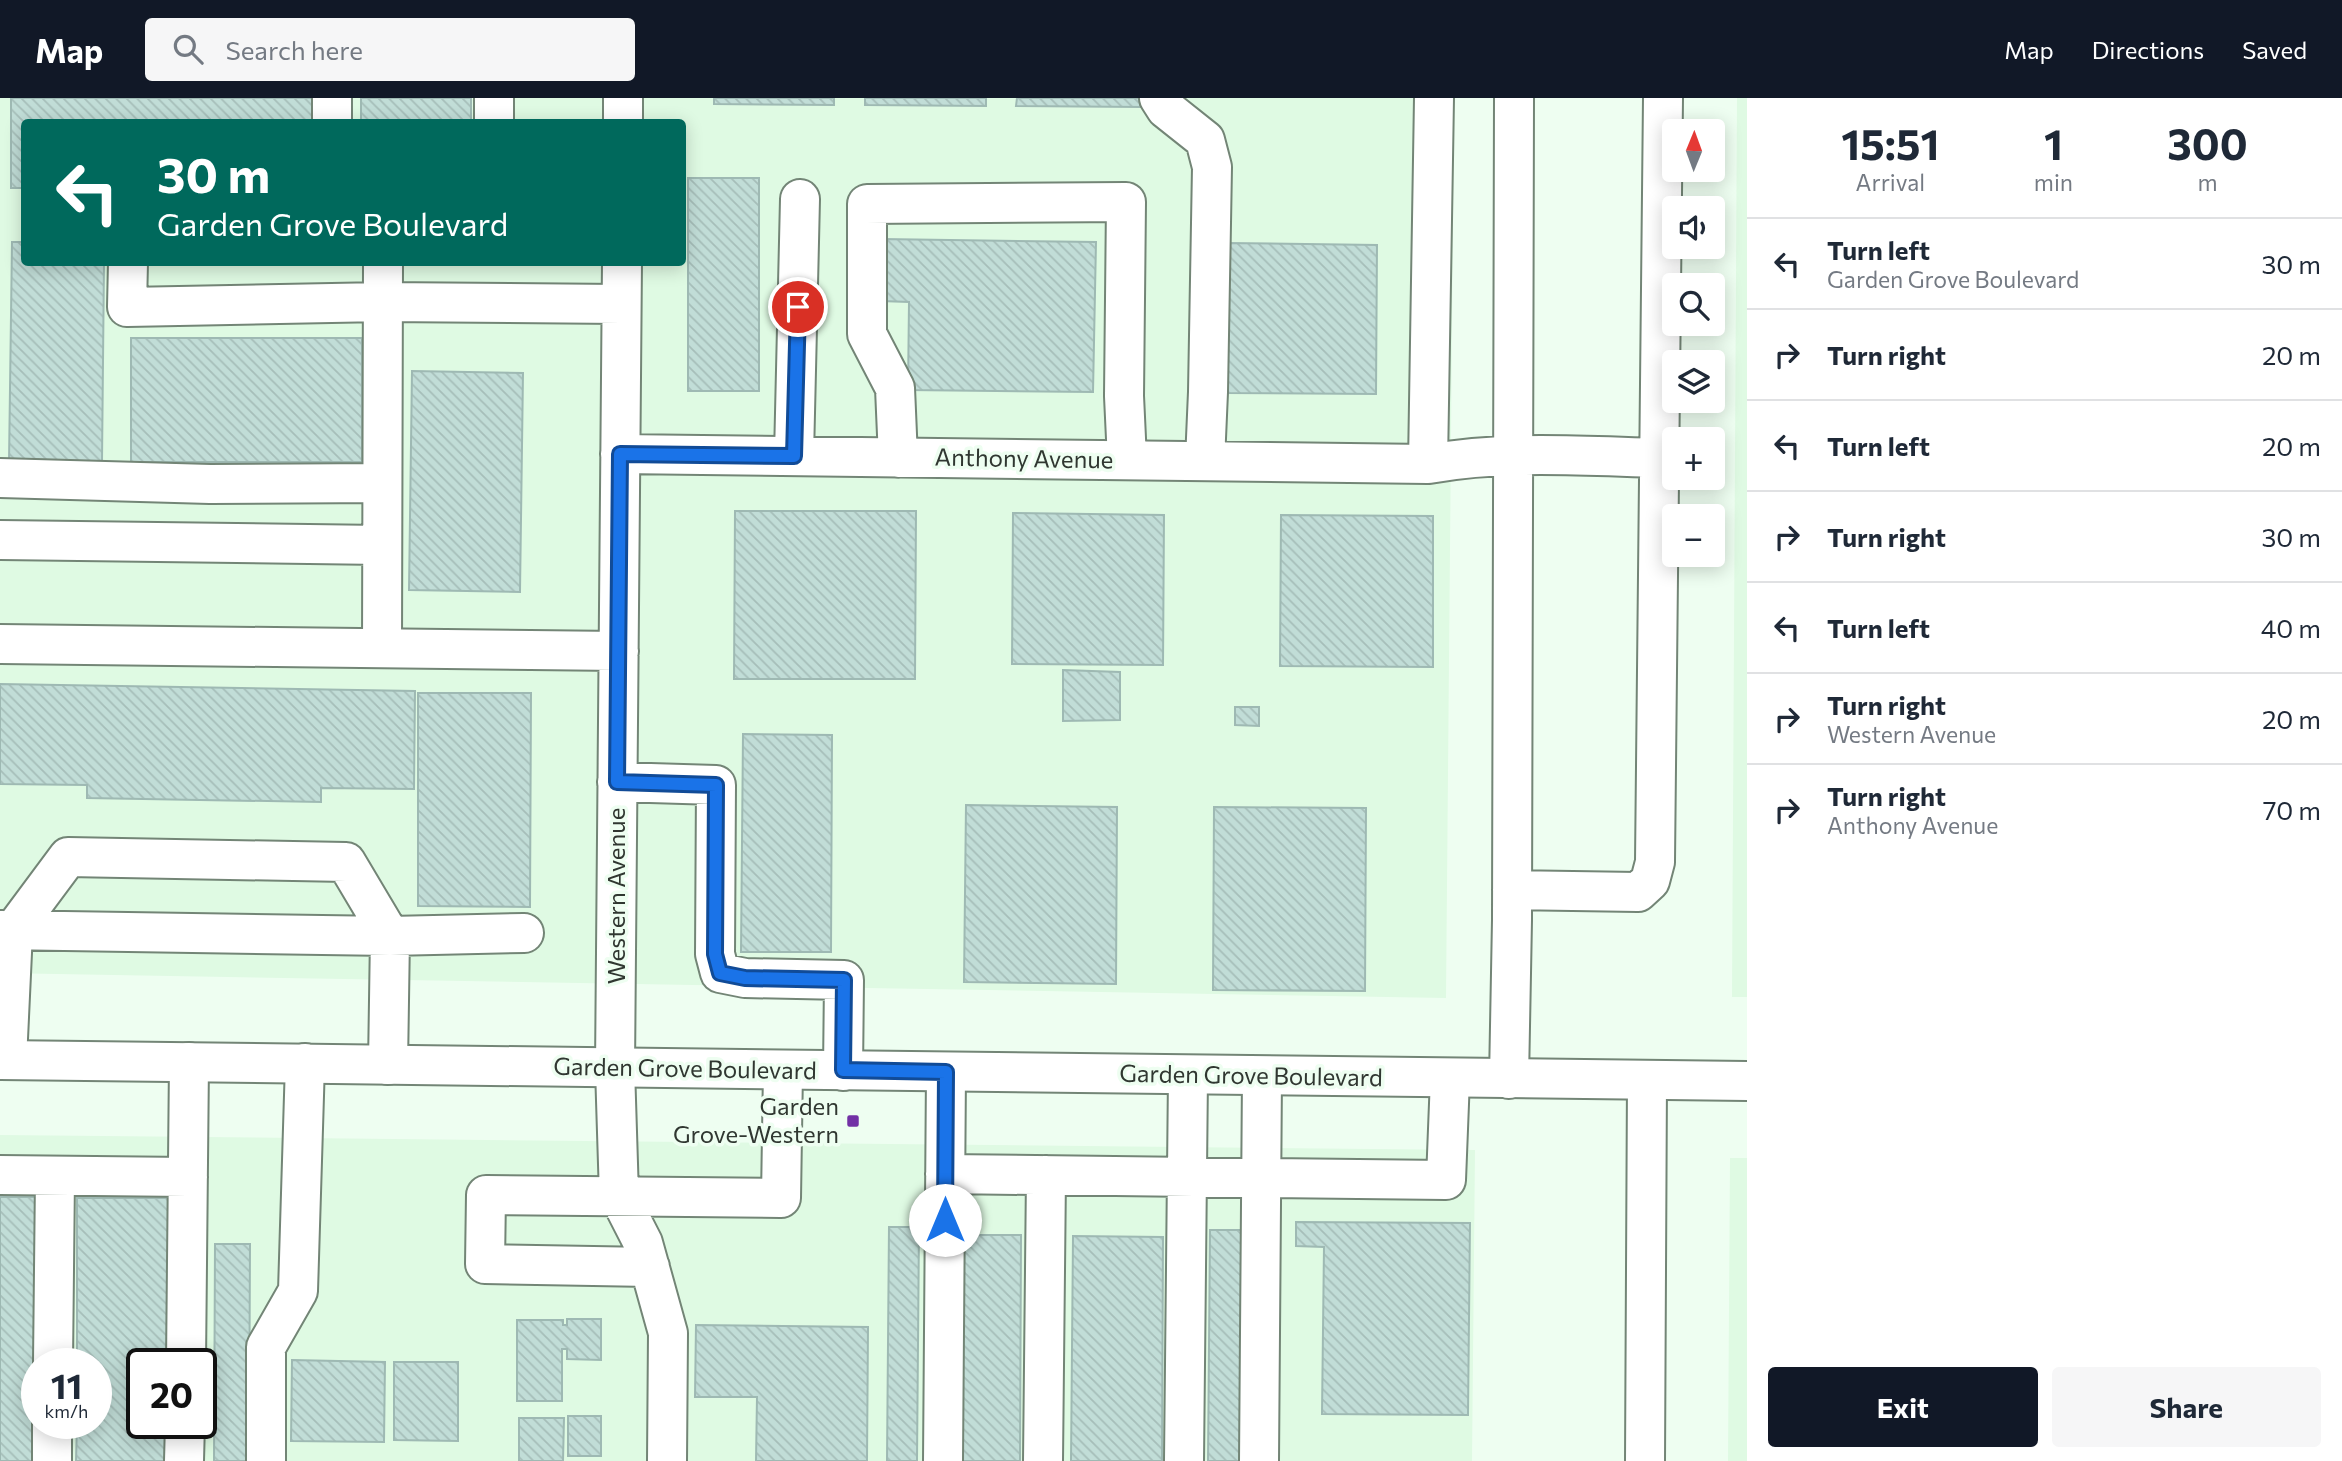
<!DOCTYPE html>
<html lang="en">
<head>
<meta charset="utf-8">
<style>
	body { margin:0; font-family:Commissioner,sans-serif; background:#f6f6f7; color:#1f2937; height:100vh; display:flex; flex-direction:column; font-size:26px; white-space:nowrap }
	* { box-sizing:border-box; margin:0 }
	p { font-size:23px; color:#747a83 }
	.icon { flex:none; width:38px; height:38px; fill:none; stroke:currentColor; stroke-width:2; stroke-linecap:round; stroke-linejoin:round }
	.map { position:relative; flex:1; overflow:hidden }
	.side { display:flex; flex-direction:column; background:#fff; width:595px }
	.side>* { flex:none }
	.banner { position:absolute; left:21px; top:21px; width:665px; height:147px; border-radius:7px; box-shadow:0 4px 18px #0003; background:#00695c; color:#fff; overflow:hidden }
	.needle { width:46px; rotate:1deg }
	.buttons { position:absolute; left:1662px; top:21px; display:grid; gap:14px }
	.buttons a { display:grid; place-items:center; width:63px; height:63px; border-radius:7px; background:#fff; box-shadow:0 4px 18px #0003; font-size:35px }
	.speed { position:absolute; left:21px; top:1250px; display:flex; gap:14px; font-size:35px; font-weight:700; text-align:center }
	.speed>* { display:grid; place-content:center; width:91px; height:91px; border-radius:50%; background:#fff; box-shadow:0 4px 18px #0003; line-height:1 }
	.speed small { font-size:18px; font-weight:400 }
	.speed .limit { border:4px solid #111; border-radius:10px; background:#fff; color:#111 }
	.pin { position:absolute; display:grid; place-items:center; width:60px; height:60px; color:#fff; margin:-30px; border:4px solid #fff; border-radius:50%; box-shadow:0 2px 7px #0007 }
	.me { position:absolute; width:77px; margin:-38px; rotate:0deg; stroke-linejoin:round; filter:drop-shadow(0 0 5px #0008) }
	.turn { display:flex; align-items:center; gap:24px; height:147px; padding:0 21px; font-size:32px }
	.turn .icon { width:91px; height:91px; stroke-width:2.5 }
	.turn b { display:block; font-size:49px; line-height:60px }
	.eta { display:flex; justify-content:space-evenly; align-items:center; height:119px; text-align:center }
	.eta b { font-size:42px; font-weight:700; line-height:49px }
	.cta { display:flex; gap:14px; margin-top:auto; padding:14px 21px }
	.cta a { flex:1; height:80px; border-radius:7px; background:#111827; color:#fff; font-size:28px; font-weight:700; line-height:80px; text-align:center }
	.cta a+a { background:#f6f6f7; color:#1f2937 }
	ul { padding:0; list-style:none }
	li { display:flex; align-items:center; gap:21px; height:91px; padding:0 21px; border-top:2px solid #e0e1e3 }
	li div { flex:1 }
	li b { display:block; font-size:26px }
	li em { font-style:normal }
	header { display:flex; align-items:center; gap:42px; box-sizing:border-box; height:98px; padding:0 35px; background:#111827; color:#fff }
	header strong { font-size:33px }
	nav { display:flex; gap:38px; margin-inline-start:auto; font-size:24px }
	.search { width:490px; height:63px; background:#f6f6f7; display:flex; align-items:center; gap:18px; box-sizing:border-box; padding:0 24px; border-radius:7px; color:#747a83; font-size:26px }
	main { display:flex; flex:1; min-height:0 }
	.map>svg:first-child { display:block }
	.built { fill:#dffae3; fill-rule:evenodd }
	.building { fill:url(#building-back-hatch); stroke:#9eb9b3; stroke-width:2 }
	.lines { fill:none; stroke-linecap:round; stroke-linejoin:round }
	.minor-casing { stroke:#738576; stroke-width:42 }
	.major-casing { stroke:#738576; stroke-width:42 }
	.minor { stroke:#fff; stroke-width:38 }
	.major { stroke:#fff; stroke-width:38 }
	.route-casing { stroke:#114b97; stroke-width:18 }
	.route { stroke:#1a73e8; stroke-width:12 }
	.poi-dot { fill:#7230a5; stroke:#eefef1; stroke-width:2.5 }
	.labels { text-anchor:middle; stroke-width:7; stroke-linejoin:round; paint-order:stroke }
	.street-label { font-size:24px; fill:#303731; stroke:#eefef1 }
	.poi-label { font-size:24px; fill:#303731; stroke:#eefef1; text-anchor:end }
</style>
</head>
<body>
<header>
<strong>Map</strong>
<div class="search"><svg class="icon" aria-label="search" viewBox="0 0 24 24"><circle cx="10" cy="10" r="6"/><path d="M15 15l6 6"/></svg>Search here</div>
<nav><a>Map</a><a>Directions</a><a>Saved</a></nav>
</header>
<main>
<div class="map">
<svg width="1747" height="1363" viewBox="0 0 1747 1363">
	<defs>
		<pattern id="building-back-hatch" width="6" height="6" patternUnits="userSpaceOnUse" patternTransform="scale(1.75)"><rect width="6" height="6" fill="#c1ddd7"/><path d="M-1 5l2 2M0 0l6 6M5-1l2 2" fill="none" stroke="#a6beb9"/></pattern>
	</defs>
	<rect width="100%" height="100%" fill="#eefef1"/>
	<path class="built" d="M 0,0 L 1454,0 L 1446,900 L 0,875 ZM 24,24 L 682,24 L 682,164 L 24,164 Z
		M 1737,0 L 1747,0 L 1747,899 L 1732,899 Z
		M 0,1037 L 1475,1052 L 1472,1363 L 0,1363 ZM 37,1265 L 96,1265 L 96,1325 L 37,1325 ZM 142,1265 L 201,1265 L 201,1325 L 142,1325 Z
		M 1730,1060 L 1747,1060 L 1747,1363 L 1728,1363 Z"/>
	<path class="building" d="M 11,0 L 315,0 L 314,24 L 24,24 L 24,90 L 11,90 Z
		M 361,0 L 471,0 L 471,24 L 361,24 Z
		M 714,0 L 834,0 L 834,7 L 714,6 Z
		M 865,0 L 986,0 L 986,8 L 865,7 Z
		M 1017,0 L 1140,0 L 1140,9 L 1016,8 Z
		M 688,80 L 759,80 L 759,293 L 688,293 Z
		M 882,141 L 1096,144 L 1093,294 L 908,292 L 909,204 L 881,203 Z
		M 12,144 L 24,144 L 24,164 L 104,164 L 102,364 L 9,364 Z
		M 1226,145 L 1377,147 L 1376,296 L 1225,295 Z
		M 131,240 L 362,240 L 362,364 L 131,364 Z
		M 412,273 L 523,275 L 520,494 L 409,492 Z
		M 735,413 L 916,413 L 915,581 L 734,581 Z
		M 1013,415 L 1164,417 L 1163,567 L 1012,566 Z
		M 1281,417 L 1433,418 L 1433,569 L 1280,568 Z
		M 1063,572 L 1120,574 L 1120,622 L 1063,623 Z
		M 0,586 L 415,593 L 414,691 L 321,690 L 321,704 L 87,700 L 87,687 L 0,686 Z
		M 418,595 L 531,595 L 530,809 L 418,808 Z
		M 1235,609 L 1259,609 L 1259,628 L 1235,627 Z
		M 743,636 L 832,637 L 831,854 L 741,854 Z
		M 966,707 L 1117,709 L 1116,886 L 964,884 Z
		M 1214,709 L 1366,710 L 1365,893 L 1213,892 Z
		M 0,1099 L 37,1099 L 37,1363 L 0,1363 Z
		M 77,1100 L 170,1100 L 170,1265 L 142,1265 L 142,1325 L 170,1325 L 170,1363 L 76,1363 L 77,1325 L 96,1325 L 96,1265 L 77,1265 Z
		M 1296,1124 L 1470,1125 L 1468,1317 L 1322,1316 L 1324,1149 L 1296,1148 Z
		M 889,1129 L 919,1129 L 917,1363 L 887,1363 Z
		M 1210,1132 L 1243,1132 L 1242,1363 L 1208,1363 Z
		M 959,1137 L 1021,1137 L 1020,1363 L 958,1363 Z
		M 1073,1138 L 1163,1139 L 1162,1363 L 1071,1363 Z
		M 215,1146 L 250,1146 L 249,1363 L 214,1363 Z
		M 567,1221 L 601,1221 L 601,1262 L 567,1261 L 567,1251 L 562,1251 L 562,1303 L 517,1303 L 517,1222 L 563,1222 L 563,1227 L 567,1227 Z
		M 696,1227 L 868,1229 L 867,1363 L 756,1363 L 757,1299 L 695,1299 Z
		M 292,1262 L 385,1264 L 384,1344 L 291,1343 Z
		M 394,1264 L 458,1264 L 458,1343 L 394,1342 Z
		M 568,1318 L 601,1318 L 601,1358 L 568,1358 Z
		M 519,1320 L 564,1320 L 563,1363 L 519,1363 Z"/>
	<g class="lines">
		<g class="minor-casing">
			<path id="minor" d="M 1159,0 L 1166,11 L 1205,42 L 1212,69 L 1208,294 L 1205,363
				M 332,24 L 332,0
				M 494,24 L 494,0
				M 623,24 L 623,0
				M 128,164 L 127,209 L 383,204 L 621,206
				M 622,164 L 615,970 L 619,1098 L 643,1145 L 668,1235 L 667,1363
				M 620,356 L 1428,366 C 1505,352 1583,358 1660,360
				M 794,358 L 800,101
				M 898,360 L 895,290 L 867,236 L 867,106 L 1126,104 L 1124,298 L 1127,362
				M 1428,366 L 1434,0
				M 0,380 L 210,386 L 382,385
				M 0,442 L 382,447
				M 0,546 L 619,553
				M 382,550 L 383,164
				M 617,684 L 716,687 L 715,856 L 720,875 L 745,880 L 844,882 L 843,973
				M 1512,792 L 1638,794 L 1650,783 L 1655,764 L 1663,0
				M 0,832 L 390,838 L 524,835
				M 7,962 L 13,833 L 68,759 L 346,764 L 390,838 L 388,967
				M 1509,981 L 1512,822 L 1514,0
				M 945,1076 L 1446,1082 L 1450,980
				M 0,1077 L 188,1079
				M 650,1169 L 485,1166 L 486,1097 L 781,1100 L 783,972
				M 53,1265 L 55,1078
				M 186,1265 L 189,964
				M 52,1363 L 52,1325
				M 184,1363 L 185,1325
				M 266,1363 L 266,1249 L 298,1193 L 305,965
				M 943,1363 L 946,974
				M 1043,1363 L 1046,1077
				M 1184,1363 L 1188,977
				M 1259,1363 L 1262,978
				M 1645,1363 L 1647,982"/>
		</g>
		<g class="major-casing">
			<path id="major" d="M 0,962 L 1747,983"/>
		</g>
		<use href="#minor" class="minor"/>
		<use href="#major" class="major"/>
	</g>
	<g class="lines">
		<g class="route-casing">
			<path id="route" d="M 798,209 L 794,358 L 620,356 L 617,684 L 716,687 L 715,856 L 720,875 L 745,880 L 844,882 L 843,972 L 946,974 L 945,1122"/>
		</g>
		<use href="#route" class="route"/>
	</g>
	<rect class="poi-dot" x="846" y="1016" width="14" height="14" rx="3.5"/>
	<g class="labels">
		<g class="street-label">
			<text transform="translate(1024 361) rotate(1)" y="8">Anthony Avenue</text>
			<text transform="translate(617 798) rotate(-90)" y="8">Western Avenue</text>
			<text transform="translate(685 971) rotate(1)" y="8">Garden Grove Boulevard</text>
			<text transform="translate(1251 978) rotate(1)" y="8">Garden Grove Boulevard</text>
		</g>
		<g class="poi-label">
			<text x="839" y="1017">Garden<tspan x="839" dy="28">Grove-Western</tspan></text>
		</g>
	</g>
</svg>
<div class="buttons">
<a><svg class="needle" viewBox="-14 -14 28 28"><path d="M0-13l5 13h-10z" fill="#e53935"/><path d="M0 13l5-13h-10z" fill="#747a83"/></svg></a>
<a><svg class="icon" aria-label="sound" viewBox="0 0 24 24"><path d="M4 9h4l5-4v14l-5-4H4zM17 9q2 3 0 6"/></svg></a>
<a><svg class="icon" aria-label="search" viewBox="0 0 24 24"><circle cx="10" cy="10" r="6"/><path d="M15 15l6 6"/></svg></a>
<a><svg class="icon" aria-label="layers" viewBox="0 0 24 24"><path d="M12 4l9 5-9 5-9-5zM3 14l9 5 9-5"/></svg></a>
<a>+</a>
<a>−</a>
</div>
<div class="speed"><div>11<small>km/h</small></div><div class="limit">20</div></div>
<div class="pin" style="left:798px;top:209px;background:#d93025"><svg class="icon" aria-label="arrive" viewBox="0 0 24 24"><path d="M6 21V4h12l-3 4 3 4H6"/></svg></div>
<svg class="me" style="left:945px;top:1122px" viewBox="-20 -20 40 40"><circle r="19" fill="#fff"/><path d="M0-13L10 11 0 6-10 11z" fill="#1a73e8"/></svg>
<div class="banner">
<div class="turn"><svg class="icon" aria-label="left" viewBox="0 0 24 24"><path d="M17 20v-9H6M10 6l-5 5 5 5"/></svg><div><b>30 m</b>Garden Grove Boulevard</div></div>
</div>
</div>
<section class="side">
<div class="eta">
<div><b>15:51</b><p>Arrival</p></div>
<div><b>1</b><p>min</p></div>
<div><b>300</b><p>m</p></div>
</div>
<ul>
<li><svg class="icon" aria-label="left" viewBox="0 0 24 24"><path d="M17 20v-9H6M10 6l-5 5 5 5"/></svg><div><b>Turn left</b><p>Garden Grove Boulevard</p></div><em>30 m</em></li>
<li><svg class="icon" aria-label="right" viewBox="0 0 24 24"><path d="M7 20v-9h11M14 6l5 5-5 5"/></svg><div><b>Turn right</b></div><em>20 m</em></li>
<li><svg class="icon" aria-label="left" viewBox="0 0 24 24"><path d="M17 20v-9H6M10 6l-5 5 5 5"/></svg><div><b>Turn left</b></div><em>20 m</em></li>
<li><svg class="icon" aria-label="right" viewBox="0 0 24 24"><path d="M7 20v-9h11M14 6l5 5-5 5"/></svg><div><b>Turn right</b></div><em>30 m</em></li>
<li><svg class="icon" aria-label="left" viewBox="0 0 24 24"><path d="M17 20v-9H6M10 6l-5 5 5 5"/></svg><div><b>Turn left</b></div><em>40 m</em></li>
<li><svg class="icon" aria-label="right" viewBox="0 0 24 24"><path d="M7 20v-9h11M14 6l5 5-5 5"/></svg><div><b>Turn right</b><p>Western Avenue</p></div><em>20 m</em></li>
<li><svg class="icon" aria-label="right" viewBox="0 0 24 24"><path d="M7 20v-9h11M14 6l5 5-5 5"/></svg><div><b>Turn right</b><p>Anthony Avenue</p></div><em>70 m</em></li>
</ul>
<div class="cta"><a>Exit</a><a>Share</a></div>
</section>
</main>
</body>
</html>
